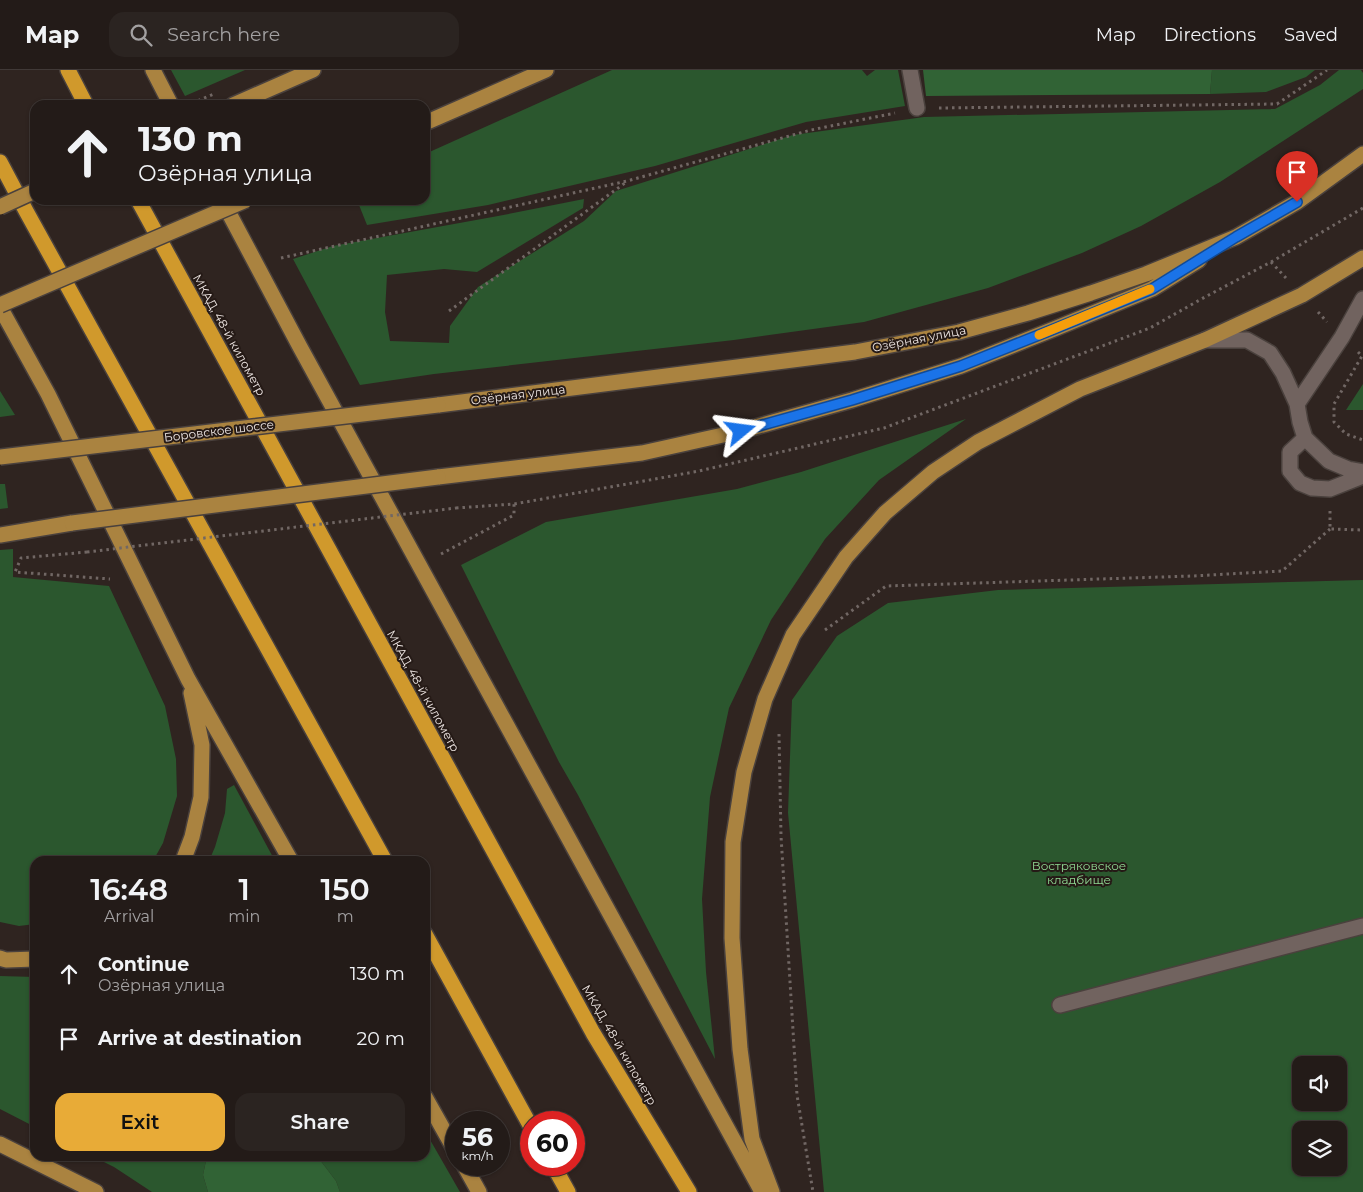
<!DOCTYPE html>
<html lang="en">
<head>
<meta charset="utf-8">
<style>
	body { margin:0; font-family:Montserrat,sans-serif; background:#2b2421; color:#f1f3f6; height:100vh; display:flex; flex-direction:column; font-size:19px; white-space:nowrap }
	* { box-sizing:border-box; margin:0 }
	p { font-size:16px; color:#a3a1a2 }
	.icon { flex:none; width:28px; height:28px; fill:none; stroke:currentColor; stroke-width:2; stroke-linecap:round; stroke-linejoin:round }
	.map { position:relative; flex:1; overflow:hidden }
	.drawer { position:absolute; left:30px; top:786px; width:400px; height:305px; display:flex; flex-direction:column; background:#231b18; border-radius:15px; box-shadow:0 1px 4px #0004,0 0 0 1px #403937 }
	.drawer>* { flex:none }
	.top-card { position:absolute; left:30px; top:30px; width:400px; height:105px; border-radius:15px; box-shadow:0 1px 4px #0004,0 0 0 1px #403937; background:#231b18; color:#f1f3f6; overflow:hidden }
	.controls { position:absolute; left:1292px; top:986px; display:grid; gap:10px }
	.controls a { display:grid; place-items:center; width:55px; height:55px; border-radius:10px; background:#231b18; box-shadow:0 1px 4px #0004,0 0 0 1px #403937; font-size:25px }
	.speed { position:absolute; left:445px; top:1041px; display:flex; gap:10px; font-size:25px; font-weight:700; text-align:center }
	.speed>* { display:grid; place-content:center; width:65px; height:65px; border-radius:50%; background:#231b18; box-shadow:0 1px 4px #0004,0 0 0 1px #403937; line-height:1 }
	.speed small { font-size:12px; font-weight:400 }
	.speed .limit { border:8px solid #d22; background:#fff; color:#111 }
	.pin { position:absolute; display:grid; place-items:center; width:42px; height:42px; color:#fff; margin:-51px -21px; border-radius:50% 50% 50% 0; rotate:-45deg; box-shadow:0 0 5px #0007 }
	.pin .icon { rotate:45deg }
	.me { position:absolute; width:55px; margin:-28px; rotate:74deg; stroke-linejoin:round; filter:drop-shadow(0 0 4px #0008) }
	.turn { display:flex; align-items:center; gap:18px; height:105px; padding:0 25px; font-size:22px }
	.turn .icon { width:65px; height:65px; stroke-width:2.5 }
	.turn b { display:block; font-size:35px; line-height:42px }
	.eta { display:flex; justify-content:space-evenly; align-items:center; height:85px; text-align:center }
	.eta b { font-size:30px; font-weight:600; line-height:35px }
	.action { display:flex; gap:10px; margin-top:auto; padding:10px 25px }
	.action a { flex:1; height:58px; border-radius:15px; background:#e8ab37; color:#111; font-size:20px; font-weight:600; line-height:58px; text-align:center }
	.action a+a { background:#2b2421; color:#f1f3f6 }
	ul { padding:0; list-style:none }
	li { display:flex; align-items:center; gap:15px; height:65px; padding:0 25px }
	li div { flex:1 }
	li b { display:block; font-size:19px }
	li em { font-style:normal }
	header { display:flex; align-items:center; gap:30px; box-sizing:border-box; height:70px; padding:0 25px; background:#231b18; border-bottom:1px solid #403937 }
	header strong { font-size:24px }
	nav { display:flex; gap:28px; margin-inline-start:auto; font-size:18px }
	.search { width:350px; height:45px; background:#2b2421; display:flex; align-items:center; gap:12px; box-sizing:border-box; padding:0 18px; border-radius:15px; color:#a3a1a2; font-size:19px }
	.map>svg:first-child { display:block }
	.green { fill:#2b572e; fill-rule:evenodd }
	.forest { fill:#316335 }
	.lines { fill:none; stroke-linecap:round; stroke-linejoin:round }
	.minor-casing { stroke:#4a413d; stroke-width:18 }
	.major-casing { stroke:#4a413d; stroke-width:18 }
	.highway-casing { stroke:#4a413d; stroke-width:18 }
	.path { stroke:#716764; stroke-width:3; stroke-dasharray:2.5 4; stroke-linecap:butt }
	.minor { stroke:#71635f; stroke-width:15 }
	.major { stroke:#aa8340; stroke-width:15 }
	.highway { stroke:#d0992c; stroke-width:15 }
	.major-bridge-casing { stroke:#4a413d; stroke-width:18; stroke-linecap:butt }
	.path-bridge { stroke:#716764; stroke-width:3; stroke-dasharray:2.5 4; stroke-linecap:butt }
	.major-bridge { stroke:#aa8340; stroke-width:15 }
	.route-casing { stroke:#114b97; stroke-width:12 }
	.route { stroke:#1a73e8; stroke-width:9 }
	.slow { stroke:#f59e0b; stroke-width:9 }
	.labels { text-anchor:middle; stroke-width:4; stroke-linejoin:round; paint-order:stroke }
	.street-label { font-size:12px; fill:#ece4e1; stroke:#251a16 }
	.park-label { font-size:12px; fill:#90da94; stroke:#251a16 }
</style>
</head>
<body>
<header>
<strong>Map</strong>
<div class="search"><svg class="icon" aria-label="search" viewBox="0 0 24 24"><circle cx="10" cy="10" r="6"/><path d="M15 15l6 6"/></svg>Search here</div>
<nav><a>Map</a><a>Directions</a><a>Saved</a></nav>
</header>
<div class="map">
<svg width="1363" height="1122" viewBox="0 0 1363 1122">
	<rect width="100%" height="100%" fill="#2f2420"/>
	<path class="green" d="M 171,0 L 245,0 L 185,26 Z
		M 612,0 L 862,0 L 867,6 L 875,0 L 898,0 L 905,36 L 806,52 L 655,96 L 488,135 L 367,155 L 357,130 L 425,130 L 425,84 Z
		M 1212,0 L 1315,0 L 1306,7 L 1266,22 L 1210,24 Z
		M 1339,0 L 1361,0 L 1363,3 L 1363,19 L 1220,112 L 1141,156 L 1082,183 L 988,218 L 864,252 L 734,270 L 434,304 L 360,315 L 293,189 L 333,176 L 498,146 L 584,129 L 583,138 L 477,202 L 444,199 L 387,205 L 385,242 L 390,271 L 449,273 L 450,256 L 478,217 L 584,151 L 616,121 L 793,65 L 924,47 L 1275,39 L 1320,15 Z
		M 1363,314 L 1363,340 L 1346,340 Z
		M 0,321 L 15,345 L 0,347 Z
		M 966,349 L 879,410 L 825,469 L 771,550 L 729,638 L 710,727 L 702,829 L 706,902 L 715,989 L 578,725 L 559,692 L 461,495 L 546,452 L 737,419 L 801,402 Z
		M 0,414 L 5,414 L 8,438 L 0,439 Z
		M 13,479 L 13,507 L 109,516 L 165,636 L 176,689 L 177,726 L 163,773 L 153,791 L 35,791 L 35,854 L 19,856 L 0,852 L 0,480 Z
		M 1363,510 L 1363,1122 L 824,1122 L 788,743 L 792,630 L 837,566 L 888,533 L 998,520 ZM 1301,995 L 1339,995 L 1339,1032 L 1301,1032 ZM 1301,1060 L 1339,1060 L 1339,1098 L 1301,1098 Z
		M 234,715 L 275,791 L 209,791 L 215,777 L 225,743 L 227,719 Z
		M 0,906 L 35,907 L 35,1057 L 0,1039 Z
		M 425,1061 L 460,1122 L 340,1122 L 336,1111 L 317,1086 L 425,1086 Z
		M 92,1086 L 207,1086 L 203,1105 L 208,1122 L 152,1122 L 114,1097 Z"/>
	<path class="forest" d="M 923,0 L 1212,0 L 1210,24 L 926,26 Z
		M 207,1086 L 317,1086 L 336,1111 L 340,1122 L 208,1122 L 203,1105 Z"/>
	<g class="lines">
		<g class="minor-casing">
			<path id="minor" d="M 910,0 L 917,38
				M 1205,270 L 1247,270 L 1270,283 L 1283,303 L 1297,334 L 1300,352 L 1305,368 L 1329,391 L 1348,399 L 1363,402
				M 1297,334 L 1342,267 L 1363,229
				M 1305,368 L 1290,382 L 1290,401 L 1300,413 L 1312,418 L 1330,419 L 1363,406
				M 1060,935 L 1363,856"/>
		</g>
		<g class="major-casing">
			<path id="major" d="M 153,0 L 171,35
				M 233,35 L 313,0
				M 425,53 L 546,0
				M 222,130 L 300,277 L 762,1122
				M 0,237 L 48,324 L 188,609 L 291,791
				M 438,335 L 855,282 L 959,262 L 1028,243 L 1091,223 L 1146,204 L 1236,167 L 1297,132 L 1363,84
				M 438,407 L 642,383 L 741,361 L 852,330 L 961,296 L 1054,259 L 1152,219 L 1199,190
				M 0,465 L 72,453
				M 183,791 L 192,767 L 201,727 L 202,675 L 191,623
				M 0,888 L 6,890 L 35,889
				M 425,1027 L 456,1082
				M 0,1074 L 96,1122
				M 464,1095 L 479,1122
				M 772,1122 L 752,1069 L 740,979 L 732,868 L 733,772 L 744,702 L 765,629 L 793,565 L 846,487 L 885,443 L 933,402 L 978,372 L 1080,319 L 1205,270 L 1302,225 L 1363,188"/>
		</g>
		<g class="highway-casing">
			<path id="highway" d="M 68,0 L 86,35
				M 0,92 L 26,141 L 385,791
				M 138,130 L 593,963 L 689,1122
				M 425,864 L 531,1057
				M 553,1095 L 568,1122"/>
		</g>
		<path class="path" d="M 192,33 L 214,24
			M 939,38 L 1277,34 L 1327,0
			M 281,188 L 627,111 L 811,60 L 895,43
			M 1271,192 L 1286,208
			M 449,241 L 625,113
			M 1318,242 L 1327,252
			M 1358,282 L 1362,286 L 1334,334 L 1334,352 L 1346,364 L 1363,370
			M 456,438 L 514,434 L 644,411 L 699,401 L 884,358 L 1150,258 L 1205,227 L 1271,192 L 1363,138
			M 1330,441 L 1330,459 L 1363,460
			M 87,482 L 21,488 L 15,502 L 110,509
			M 441,484 L 514,445 L 514,434
			M 825,560 L 886,516 L 1192,506 L 1282,501 L 1330,459
			M 779,664 L 781,766 L 797,1025 L 813,1122"/>
		<use href="#minor" class="minor"/>
		<use href="#major" class="major"/>
		<use href="#highway" class="highway"/>
		<g class="major-bridge-casing">
			<path id="major-bridge" d="M 0,137 L 35,121
				M 0,235 L 246,130
				M 0,387 L 438,335
				M 72,453 L 438,407"/>
		</g>
		<path class="path-bridge" d="M 87,482 L 456,438"/>
		<use href="#major-bridge" class="major-bridge"/>
	</g>
	<g class="lines">
		<g class="route-casing">
			<path id="route" d="M 741,361 L 852,330 L 961,296 L 1054,259 L 1152,219 L 1236,167 L 1297,132"/>
		</g>
		<use href="#route" class="route"/>
		<path class="slow" d="M 1039,265 L 1150,219"/>
	</g>
	<g class="labels">
		<g class="street-label">
			<text transform="translate(229 265) rotate(61)" y="4">МКАД, 48-й километр</text>
			<text transform="translate(919 269) rotate(-11)" y="4">Озёрная улица</text>
			<text transform="translate(518 325) rotate(-7)" y="4">Озёрная улица</text>
			<text transform="translate(219 361) rotate(-7)" y="4">Боровское шоссе</text>
			<text transform="translate(423 621) rotate(61)" y="4">МКАД, 48-й километр</text>
			<text transform="translate(619 975) rotate(60)" y="4">МКАД, 48-й километр</text>
		</g>
		<g class="park-label">
			<text x="1079" y="800">Востряковское<tspan x="1079" dy="14">кладбище</tspan></text>
		</g>
	</g>
</svg>
<div class="controls">
<a><svg class="icon" aria-label="sound" viewBox="0 0 24 24"><path d="M4 9h4l5-4v14l-5-4H4zM17 9q2 3 0 6"/></svg></a>
<a><svg class="icon" aria-label="layers" viewBox="0 0 24 24"><path d="M12 4l9 5-9 5-9-5zM3 14l9 5 9-5"/></svg></a>
</div>
<div class="speed"><div>56<small>km/h</small></div><div class="limit">60</div></div>
<div class="pin" style="left:1297px;top:132px;background:#d93025"><svg class="icon" aria-label="arrive" viewBox="0 0 24 24"><path d="M6 21V4h12l-3 4 3 4H6"/></svg></div>
<svg class="me" style="left:741px;top:361px" viewBox="-20 -20 40 40"><path d="M0-17L14 15 0 8-14 15z" fill="#1a73e8" stroke="#fff" stroke-width="4"/></svg>
<div class="top-card">
<div class="turn"><svg class="icon" aria-label="ahead" viewBox="0 0 24 24"><path d="M12 20V5M6 11l6-6 6 6"/></svg><div><b>130 m</b>Озёрная улица</div></div>
</div>
<section class="drawer">
<div class="eta">
<div><b>16:48</b><p>Arrival</p></div>
<div><b>1</b><p>min</p></div>
<div><b>150</b><p>m</p></div>
</div>
<ul>
<li><svg class="icon" aria-label="ahead" viewBox="0 0 24 24"><path d="M12 20V5M6 11l6-6 6 6"/></svg><div><b>Continue</b><p>Озёрная улица</p></div><em>130 m</em></li>
<li><svg class="icon" aria-label="arrive" viewBox="0 0 24 24"><path d="M6 21V4h12l-3 4 3 4H6"/></svg><div><b>Arrive at destination</b></div><em>20 m</em></li>
</ul>
<div class="action"><a>Exit</a><a>Share</a></div>
</section>
</div>
</body>
</html>
